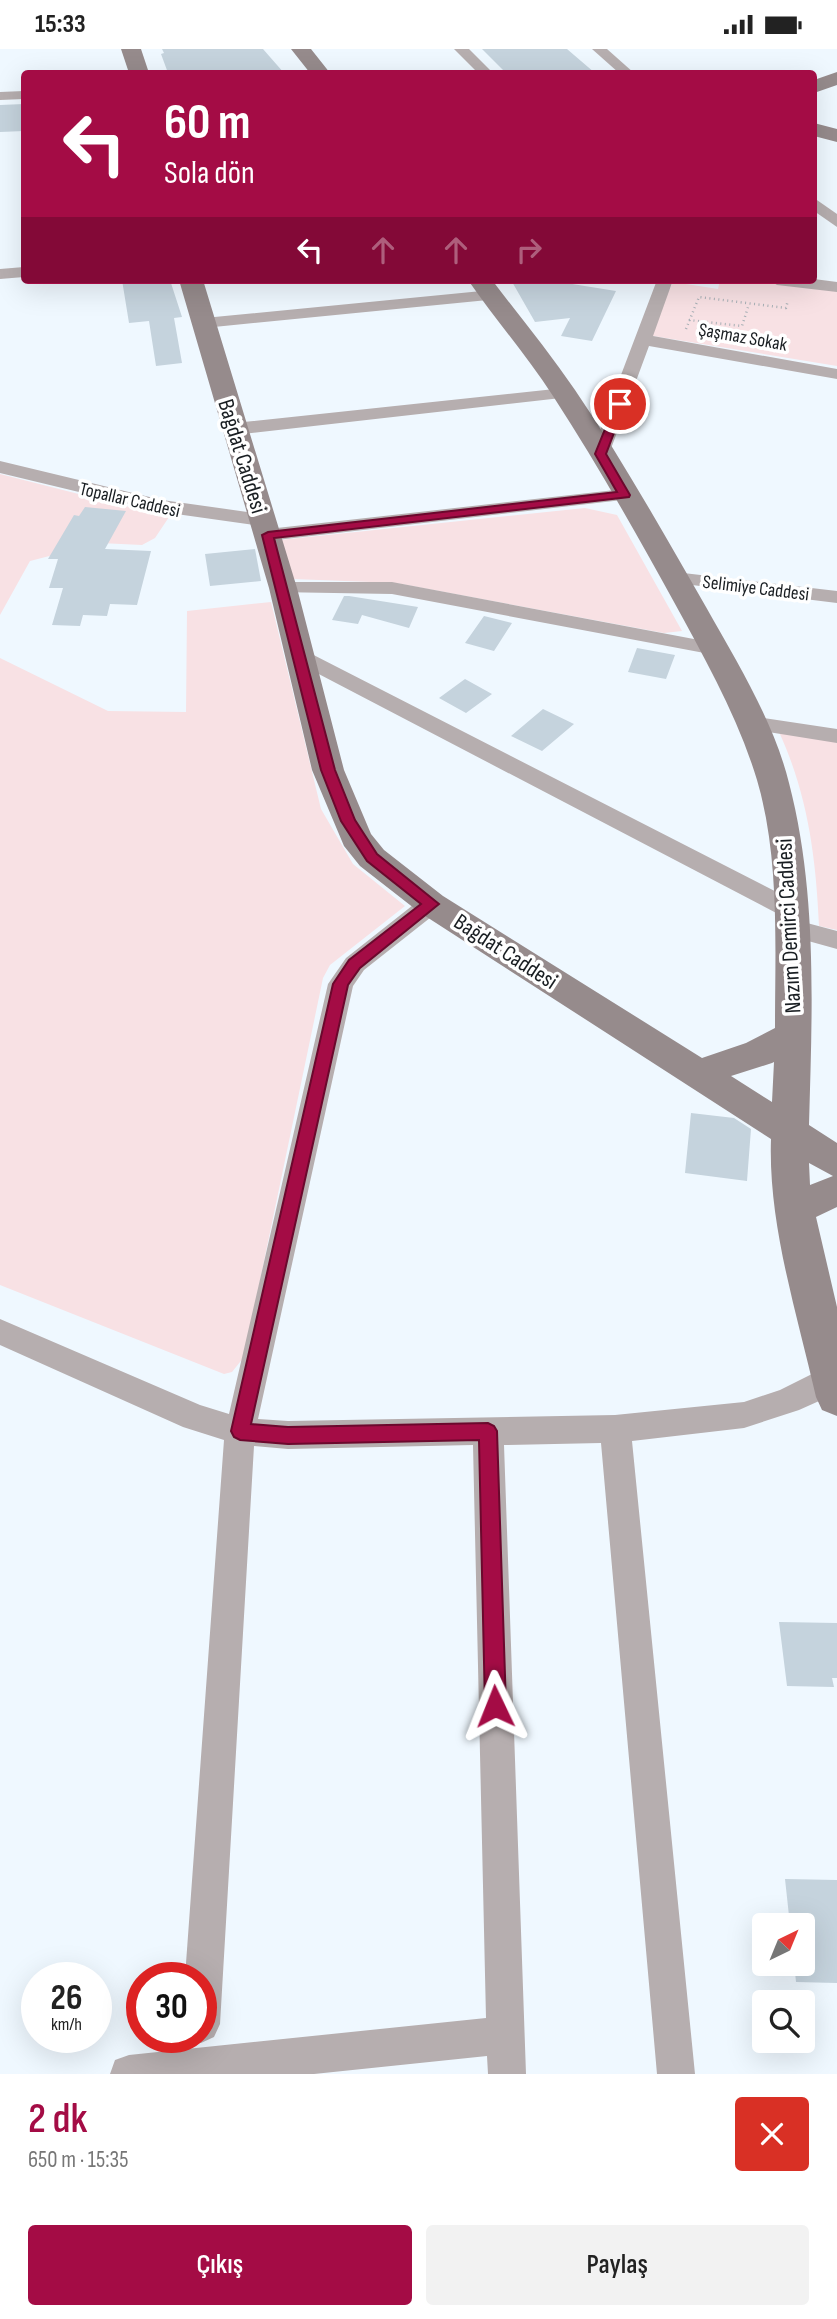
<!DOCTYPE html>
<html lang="tr">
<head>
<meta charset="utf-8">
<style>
	body { margin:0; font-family:"Sofia Sans Condensed",sans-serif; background:#f2f2f2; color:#222; height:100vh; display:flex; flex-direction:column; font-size:26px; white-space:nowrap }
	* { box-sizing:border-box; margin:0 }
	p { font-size:23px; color:#767676 }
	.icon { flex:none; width:38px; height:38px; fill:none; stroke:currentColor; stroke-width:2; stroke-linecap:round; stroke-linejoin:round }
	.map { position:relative; height:2025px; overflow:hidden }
	.panel { display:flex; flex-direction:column; background:#fff; flex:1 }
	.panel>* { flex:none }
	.guide { position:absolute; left:21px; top:21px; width:796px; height:214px; border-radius:7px; box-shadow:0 7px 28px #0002; background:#a40c45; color:#fff; overflow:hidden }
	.needle { width:46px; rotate:43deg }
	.controls { position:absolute; left:752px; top:1864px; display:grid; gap:14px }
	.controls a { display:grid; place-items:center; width:63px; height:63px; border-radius:7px; background:#fff; box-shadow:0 7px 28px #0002; font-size:35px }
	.speed { position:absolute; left:21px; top:1913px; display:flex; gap:14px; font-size:35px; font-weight:700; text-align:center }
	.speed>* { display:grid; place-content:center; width:91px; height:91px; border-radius:50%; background:#fff; box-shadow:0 7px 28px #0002; line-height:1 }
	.speed small { font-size:18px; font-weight:400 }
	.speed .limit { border:10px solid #d22; background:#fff; color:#111 }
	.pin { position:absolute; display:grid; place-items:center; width:60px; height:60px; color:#fff; margin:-30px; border:4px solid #fff; border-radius:50%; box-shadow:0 2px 7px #0007 }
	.me { position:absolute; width:77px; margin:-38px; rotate:358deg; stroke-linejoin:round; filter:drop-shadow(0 0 5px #0008) }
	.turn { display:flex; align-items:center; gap:24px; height:147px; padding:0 28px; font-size:32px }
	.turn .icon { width:91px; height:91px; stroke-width:2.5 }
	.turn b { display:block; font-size:49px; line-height:60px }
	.lanes { display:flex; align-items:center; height:66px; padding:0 28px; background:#0003; justify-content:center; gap:35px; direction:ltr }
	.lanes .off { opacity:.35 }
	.round { display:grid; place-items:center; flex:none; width:74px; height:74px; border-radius:7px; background:#f2f2f2 }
	.overview { display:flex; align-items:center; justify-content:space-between; height:119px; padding:0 28px }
	h1 { font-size:42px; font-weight:600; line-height:52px; color:#a40c45 }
	.cta { display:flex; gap:14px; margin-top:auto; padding:14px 28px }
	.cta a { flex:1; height:80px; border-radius:7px; background:#a40c45; color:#fff; font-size:28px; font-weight:600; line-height:80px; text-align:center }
	.cta a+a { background:#f2f2f2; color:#222 }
	.status { display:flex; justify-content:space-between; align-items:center; height:49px; padding:0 35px; background:#fff; direction:ltr }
	.status svg { height:19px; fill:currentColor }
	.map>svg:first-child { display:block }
	.green { fill:#f8e1e4 }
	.building { fill:#c5d3dd }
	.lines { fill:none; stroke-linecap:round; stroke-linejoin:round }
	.path { stroke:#a8b0b6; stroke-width:2.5; stroke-dasharray:1 3.5; stroke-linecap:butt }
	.street { fill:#b6aeaf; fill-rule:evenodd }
	.secondary { fill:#968b8c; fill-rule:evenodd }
	.route { fill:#a40c45; stroke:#6b082d; stroke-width:2 }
	.labels { text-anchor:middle; stroke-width:7; stroke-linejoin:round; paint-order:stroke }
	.far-street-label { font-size:19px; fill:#191e22; stroke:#fff }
	.street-label { font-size:23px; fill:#191e22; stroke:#fff }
</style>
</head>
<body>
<div class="status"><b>15:33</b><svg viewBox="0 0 49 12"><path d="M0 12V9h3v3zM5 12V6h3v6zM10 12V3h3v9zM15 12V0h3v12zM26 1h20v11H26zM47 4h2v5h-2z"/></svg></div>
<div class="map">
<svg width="837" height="2025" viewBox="0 0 837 2025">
	<rect width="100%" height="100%" fill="#eff8ff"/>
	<path class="green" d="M 720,231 L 749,231 L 837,241 L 837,317 L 647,286 L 673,233 L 718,240 Z
		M 0,425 L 169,468 L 155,489 L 142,496 L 100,494 L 30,512 L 0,566 Z
		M 585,459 L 617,466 L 682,582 L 664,584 L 396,534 L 293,530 L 280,491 Z
		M 271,553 L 321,760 L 353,815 L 405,857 L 330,916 L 323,929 L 244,1308 L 232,1323 L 224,1325 L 0,1236 L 0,609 L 108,662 L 186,663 L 187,562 Z
		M 779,683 L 837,693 L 837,881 L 819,877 C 816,809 808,746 779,683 Z"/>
	<path class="building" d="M 162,0 L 263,0 L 284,24 L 168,24 L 161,5 L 164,4 Z
		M 482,0 L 567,0 L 595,24 L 506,24 Z
		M 24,55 L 24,82 L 0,83 L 0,56 Z
		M 122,231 L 170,231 L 182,268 L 174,269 L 182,314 L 156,317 L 149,272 L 129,274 Z
		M 511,231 L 568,231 L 566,234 L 616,242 L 592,292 L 561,287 L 570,269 L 535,273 Z
		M 85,458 L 126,462 L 105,500 L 151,502 L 137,556 L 110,555 L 107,567 L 83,566 L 80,577 L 52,576 L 63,539 L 49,539 L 58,510 L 48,510 L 74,466 L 79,467 Z
		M 255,500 L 261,532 L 210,537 L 205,505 Z
		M 344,547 L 349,547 L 418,558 L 409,579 L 362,566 L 358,575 L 332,571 Z
		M 484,567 L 512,574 L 494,602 L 465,594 Z
		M 637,599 L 675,606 L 666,630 L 628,623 Z
		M 465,630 L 492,645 L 466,664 L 439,649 Z
		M 543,660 L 574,675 L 542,702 L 511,687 Z
		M 691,1064 L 734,1069 L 751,1080 L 747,1132 L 685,1124 Z
		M 779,1573 L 837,1574 L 837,1629 L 832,1629 L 834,1638 L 787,1637 Z
		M 785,1830 L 837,1831 L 837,1934 L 796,1933 L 794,1914 L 803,1914 L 803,1876 L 790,1876 Z"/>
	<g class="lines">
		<path class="path" d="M 689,271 L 742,277 L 749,255
			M 686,280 L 699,248 L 786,259 L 788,251"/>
		<path class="street" d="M 454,0 L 469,0 L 493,24 L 478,24 Z
			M 592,0 L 607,0 L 634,24 L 619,24 Z
			M 24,42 L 24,50 L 0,51 L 0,43 Z
			M 814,149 L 837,165 L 837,178 L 814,162 Z
			M 24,218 L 24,228 L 0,230 L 0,220 Z
			M 814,230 L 837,233 L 837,243 L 777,236 L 769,231 Z
			M 657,231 L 673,231 L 653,287 L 837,320 L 837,330 L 649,297 L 609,405 L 600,411 L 593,409 L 591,405 Z
			M 492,241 L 500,246 L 498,250 L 204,279 L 195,274 L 204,269 Z
			M 564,339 L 573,344 L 570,348 L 234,386 L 225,380 L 234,374 Z
			M 0,412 L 162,451 L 262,465 L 272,471 L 262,477 L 162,463 L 0,424 Z
			M 624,440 L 634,446 L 631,450 L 268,492 L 258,486 L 268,480 Z
			M 675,523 L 837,542 L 837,554 L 668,533 L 665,529 Z
			M 283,533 L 392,533 L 715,594 L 726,600 L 715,606 L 392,545 L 276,543 L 273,539 L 276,535 Z
			M 298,598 L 800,855 L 803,861 L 800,867 L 791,870 L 782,867 L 290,610 L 287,605 Z
			M 751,667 L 837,680 L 837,694 L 743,679 L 740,674 L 743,669 Z
			M 431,846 L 440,849 L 443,855 L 440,861 L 364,921 L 353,937 L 258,1370 L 288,1372 L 615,1366 L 744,1353 L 780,1341 L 822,1320 L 837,1317 L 837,1344 L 799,1361 L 744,1379 L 632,1392 L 695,2025 L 657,2025 L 601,1394 L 504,1396 L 526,2025 L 488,2025 L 487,2007 L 314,2025 L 110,2025 L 115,2011 L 129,2006 L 486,1969 L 473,1396 L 288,1400 L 254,1397 L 220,1975 L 214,1988 L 201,1994 L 187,1988 L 201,1988 L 201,1928 L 185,1928 L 224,1391 L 183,1378 L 0,1296 L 0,1270 L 200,1356 L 229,1365 L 328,935 L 346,909 L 422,849 Z
			M 792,870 L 837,882 L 837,900 L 783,885 L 780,879 L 783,873 Z"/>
		<path class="secondary" d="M 121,0 L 141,0 L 149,24 L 129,24 Z
			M 291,0 L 311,0 L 330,24 L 310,24 Z
			M 837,23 L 837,36 L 814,44 L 814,31 Z
			M 814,74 L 837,80 L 837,93 L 814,87 Z
			M 179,231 L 203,231 L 297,539 L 344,721 L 371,785 L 384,801 L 443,847 L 702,1009 L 746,994 L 775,979 C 775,898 780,809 757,731 C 738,668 705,610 674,553 C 636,484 596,413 553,347 C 527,307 495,270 468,231 L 492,231 C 520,268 549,303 575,341 C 622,410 664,485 706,558 C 737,613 774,673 789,734 C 818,845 812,964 809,1076 L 837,1094 L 837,1158 L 816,1168 L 837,1258 L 837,1367 L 822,1361 L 816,1348 C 797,1264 768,1176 771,1090 L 419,863 L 360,817 L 344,797 L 312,721 L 269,539 ZM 774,1013 L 772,1053 L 731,1027 L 772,1014 ZM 809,1114 L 833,1127 L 810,1136 Z"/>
	</g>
	<path class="route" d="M 616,353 L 625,355 L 606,405 L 630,446 L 629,448 L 274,489 L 335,721 L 355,771 L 377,805 L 439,855 L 360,919 L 348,936 L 251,1375 L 288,1378 L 488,1374 L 494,1377 L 497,1382 L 506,1657 L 503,1664 L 495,1667 L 488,1664 L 485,1657 L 479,1391 L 288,1395 L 240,1391 L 234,1388 L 231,1382 L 333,935 L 349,911 L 421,855 L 367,812 L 341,772 L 321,721 L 262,486 L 268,483 L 617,443 L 595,405 Z"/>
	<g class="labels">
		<g class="far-street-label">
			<text transform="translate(743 287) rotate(10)" y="7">Şaşmaz Sokak</text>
			<text transform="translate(130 450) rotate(13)" y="7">Topallar Caddesi</text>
			<text transform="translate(756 538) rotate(7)" y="7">Selimiye Caddesi</text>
		</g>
		<g class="street-label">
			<text transform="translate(243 407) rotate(73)" y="8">Bağdat Caddesi</text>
			<text transform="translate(788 877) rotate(-93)" y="8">Nazım Demirci Caddesi</text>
			<text transform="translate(506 902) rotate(33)" y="8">Bağdat Caddesi</text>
		</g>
	</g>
</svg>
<div class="controls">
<a><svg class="needle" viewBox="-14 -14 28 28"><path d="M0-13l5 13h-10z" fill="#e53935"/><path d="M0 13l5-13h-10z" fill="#767676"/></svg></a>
<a><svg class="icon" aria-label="search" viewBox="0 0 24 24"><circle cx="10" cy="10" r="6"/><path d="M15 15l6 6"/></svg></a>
</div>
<div class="speed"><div>26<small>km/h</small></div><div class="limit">30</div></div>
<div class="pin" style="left:620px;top:355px;background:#d93025"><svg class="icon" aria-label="arrive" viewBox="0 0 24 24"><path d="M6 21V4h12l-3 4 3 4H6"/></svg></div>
<svg class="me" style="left:495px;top:1657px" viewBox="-20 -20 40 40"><path d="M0-17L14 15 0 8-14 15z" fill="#a40c45" stroke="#fff" stroke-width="4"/></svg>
<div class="guide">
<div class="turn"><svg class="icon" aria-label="left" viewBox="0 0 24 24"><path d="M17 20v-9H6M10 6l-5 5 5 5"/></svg><div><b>60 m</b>Sola dön</div></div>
<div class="lanes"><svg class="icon" aria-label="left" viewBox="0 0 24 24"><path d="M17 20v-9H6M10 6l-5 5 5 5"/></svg><svg class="icon off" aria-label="ahead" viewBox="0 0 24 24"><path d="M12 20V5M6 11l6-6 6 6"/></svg><svg class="icon off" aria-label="ahead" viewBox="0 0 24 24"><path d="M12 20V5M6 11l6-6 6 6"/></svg><svg class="icon off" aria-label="right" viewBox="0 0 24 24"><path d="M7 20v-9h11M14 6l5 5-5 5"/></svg></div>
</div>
</div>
<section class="panel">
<div class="overview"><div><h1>2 dk</h1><p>650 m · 15:35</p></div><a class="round" style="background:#d93025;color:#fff"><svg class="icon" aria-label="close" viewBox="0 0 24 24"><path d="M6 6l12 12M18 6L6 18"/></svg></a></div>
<div class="cta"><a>Çıkış</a><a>Paylaş</a></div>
</section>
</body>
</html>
